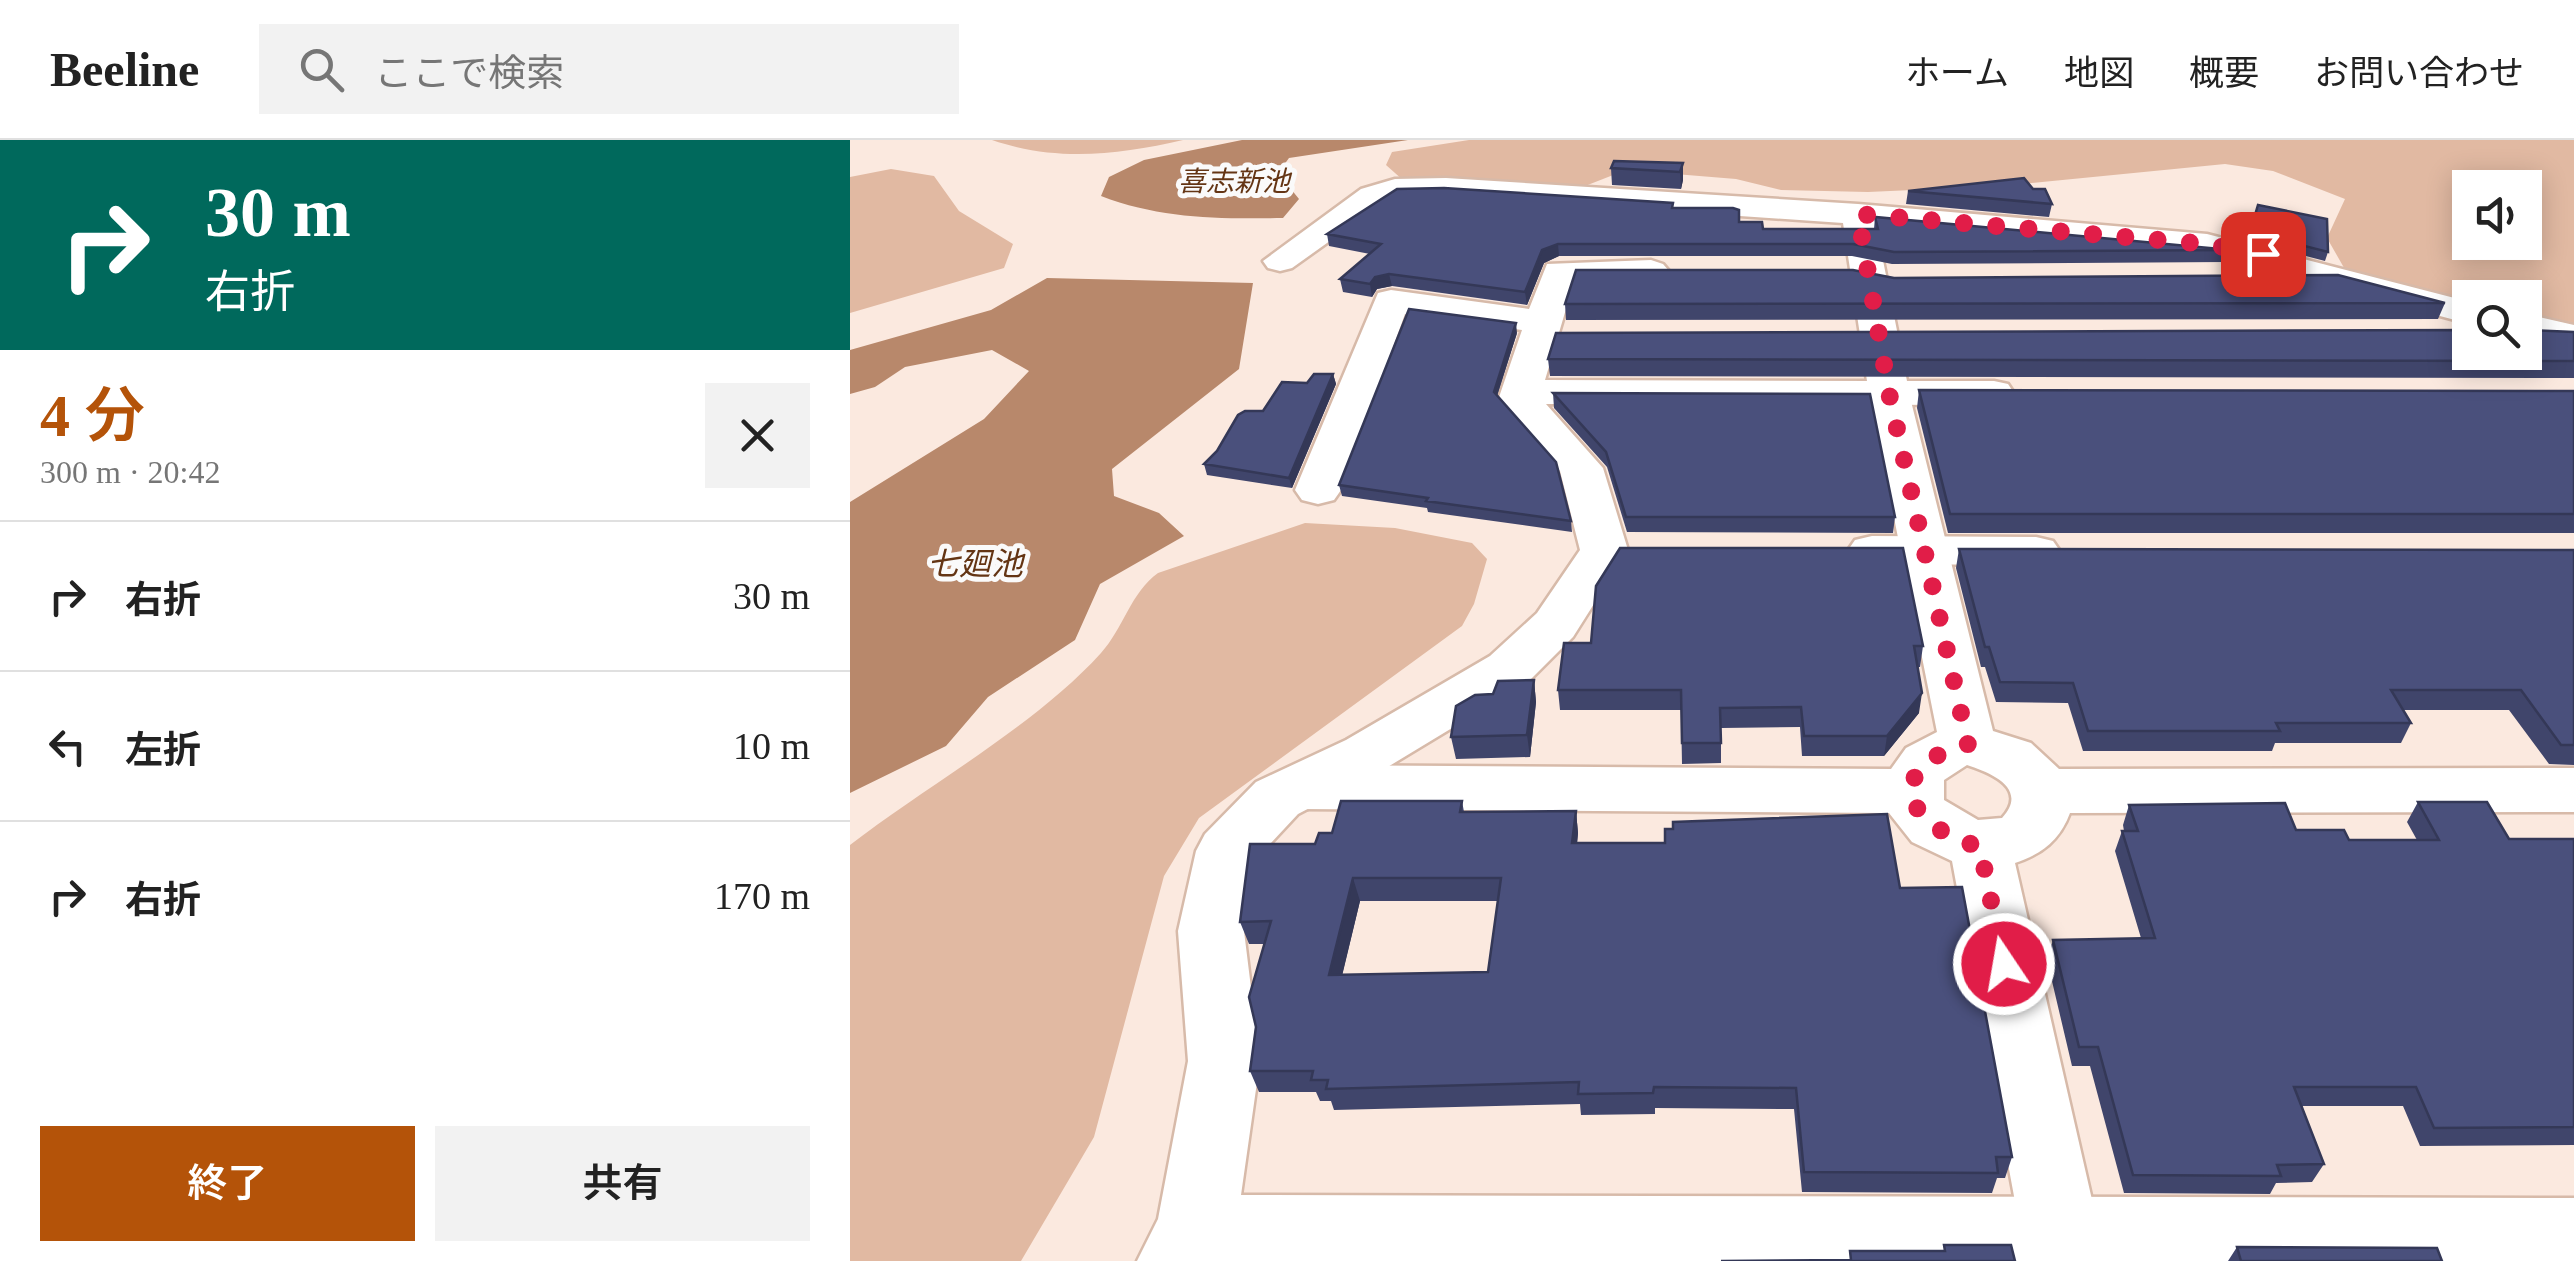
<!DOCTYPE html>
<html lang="ja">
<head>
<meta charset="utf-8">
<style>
	body { margin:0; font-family:"Times New Roman","Noto Sans JP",serif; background:#f2f2f2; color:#222; height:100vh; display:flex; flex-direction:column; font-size:38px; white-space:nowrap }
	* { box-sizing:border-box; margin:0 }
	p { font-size:32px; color:#767676 }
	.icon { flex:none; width:55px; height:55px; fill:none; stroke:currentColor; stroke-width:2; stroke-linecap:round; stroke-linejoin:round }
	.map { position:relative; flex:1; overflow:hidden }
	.sheet { display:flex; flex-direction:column; background:#fff; width:850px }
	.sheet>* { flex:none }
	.hud { background:#00695c; color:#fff; overflow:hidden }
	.fabs { position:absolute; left:1602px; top:30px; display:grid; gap:20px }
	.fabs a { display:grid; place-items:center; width:90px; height:90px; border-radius:0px; background:#fff; box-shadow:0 5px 25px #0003; font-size:50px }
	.pin { position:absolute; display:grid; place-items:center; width:85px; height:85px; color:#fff; margin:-42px; border-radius:20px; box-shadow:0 5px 15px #0006 }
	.me { position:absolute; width:110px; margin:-55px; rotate:348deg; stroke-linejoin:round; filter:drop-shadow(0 0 8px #0008) }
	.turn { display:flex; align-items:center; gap:35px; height:210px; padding:0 40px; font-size:45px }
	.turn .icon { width:130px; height:130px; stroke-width:2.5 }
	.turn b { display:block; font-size:70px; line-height:85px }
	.round { display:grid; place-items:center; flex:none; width:105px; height:105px; border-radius:0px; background:#f2f2f2 }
	.summary { display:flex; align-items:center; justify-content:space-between; height:170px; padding:0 40px }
	h1 { font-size:60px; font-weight:600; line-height:75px; color:#b45309 }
	.cta { display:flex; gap:20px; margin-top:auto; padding:20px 40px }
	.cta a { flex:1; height:115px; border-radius:0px; background:#b45309; color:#fff; font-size:40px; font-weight:600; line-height:115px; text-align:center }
	.cta a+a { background:#f2f2f2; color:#222 }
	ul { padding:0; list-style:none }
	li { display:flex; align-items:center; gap:30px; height:150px; padding:0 40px; border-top:2px solid #e0e0e0 }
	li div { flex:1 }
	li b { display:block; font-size:38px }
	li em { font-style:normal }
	header { display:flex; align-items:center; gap:60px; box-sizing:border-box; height:140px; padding:0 50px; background:#fff; border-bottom:2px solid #e0e0e0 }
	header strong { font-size:48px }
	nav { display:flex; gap:55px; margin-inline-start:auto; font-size:35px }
	.search { width:700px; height:90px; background:#f2f2f2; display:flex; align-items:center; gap:25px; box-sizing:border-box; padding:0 35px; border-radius:0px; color:#767676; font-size:38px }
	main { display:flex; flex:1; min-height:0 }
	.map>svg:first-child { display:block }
	.green { fill:#e1b9a2; fill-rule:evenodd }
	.water { fill:#b8886b }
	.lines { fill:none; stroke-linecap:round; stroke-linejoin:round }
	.minor-casing { stroke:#d7baa9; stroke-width:5 }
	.tertiary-casing { stroke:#d7baa9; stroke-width:5 }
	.minor { fill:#fff; fill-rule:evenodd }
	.tertiary { fill:#fff; fill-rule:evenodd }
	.wall { fill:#40456b; fill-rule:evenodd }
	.shaded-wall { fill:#343857 }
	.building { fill:#4a507c; stroke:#343857; stroke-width:2.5; fill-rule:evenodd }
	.route { stroke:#e11d48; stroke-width:18; stroke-dasharray:0 32.4 }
	.labels { text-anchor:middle; stroke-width:10; stroke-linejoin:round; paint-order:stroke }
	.far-water-label { font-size:28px; font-style:italic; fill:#643514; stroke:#fafafa }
	.water-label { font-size:32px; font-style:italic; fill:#643514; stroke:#fafafa }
</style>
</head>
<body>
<header>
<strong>Beeline</strong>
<div class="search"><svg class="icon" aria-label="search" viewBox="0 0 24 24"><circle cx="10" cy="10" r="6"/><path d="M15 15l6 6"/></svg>ここで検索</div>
<nav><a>ホーム</a><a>地図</a><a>概要</a><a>お問い合わせ</a></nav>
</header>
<main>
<section class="sheet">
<div class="hud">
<div class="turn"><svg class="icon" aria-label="right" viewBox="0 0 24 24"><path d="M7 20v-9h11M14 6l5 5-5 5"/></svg><div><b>30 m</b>右折</div></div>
</div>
<div class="summary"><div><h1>4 分</h1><p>300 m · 20:42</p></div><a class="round"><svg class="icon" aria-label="close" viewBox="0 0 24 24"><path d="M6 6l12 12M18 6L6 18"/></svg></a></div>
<ul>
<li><svg class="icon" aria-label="right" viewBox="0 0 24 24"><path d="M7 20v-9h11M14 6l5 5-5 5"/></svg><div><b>右折</b></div><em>30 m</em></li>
<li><svg class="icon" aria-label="left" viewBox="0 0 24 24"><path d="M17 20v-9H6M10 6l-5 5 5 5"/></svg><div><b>左折</b></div><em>10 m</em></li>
<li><svg class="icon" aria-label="right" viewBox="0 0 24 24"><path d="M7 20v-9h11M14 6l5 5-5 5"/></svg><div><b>右折</b></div><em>170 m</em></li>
</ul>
<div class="cta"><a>終了</a><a>共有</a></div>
</section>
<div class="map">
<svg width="1724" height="1121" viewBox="0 0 1724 1121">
	<rect width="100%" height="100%" fill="#fbe9df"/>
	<path class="green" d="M 142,0 L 333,0 C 268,15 206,22 142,0 Z
		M 619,0 L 1724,0 L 1724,192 L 1675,181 L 1675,158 L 1620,158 L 1620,168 L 1501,140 L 1477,98 L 1495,59 L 1423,31 L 1375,24 L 1151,46 L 1018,52 L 931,50 L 886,39 L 776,30 L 730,48 L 554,41 L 536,25 L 542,12 ZM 1620,48 L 1675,48 L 1675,102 L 1620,102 Z
		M 41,29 L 84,36 L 109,71 L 163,104 L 154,128 L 0,173 L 0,37 Z
		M 455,383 L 545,388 L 622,403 L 637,419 L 624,464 L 612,486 L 349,678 L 314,736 L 244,997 L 171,1121 L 0,1121 L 0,705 C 79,644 185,586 251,513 C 273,489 281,452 308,433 Z"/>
	<path class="water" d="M 392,0 L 558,0 L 439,18 L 428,33 L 449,59 L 433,78 C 369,79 311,79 251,56 L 259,37 L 294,20 Z
		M 197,138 L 403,143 L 389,229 L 262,329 L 264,356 L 309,373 L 334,396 L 250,444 L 225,500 L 138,557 L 96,606 L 0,653 L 0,362 L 134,279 L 179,231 L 142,210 L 55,227 L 25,247 L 0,254 L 0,210 L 141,170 Z"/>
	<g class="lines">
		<g class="minor-casing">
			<path id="minor" d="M 596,38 L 1008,64 L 1357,94 L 1620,162 L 1620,184 L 1357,114 L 1026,85 L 1057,241 L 1144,241 L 1158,244 L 1164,253 L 1158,262 L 1144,265 L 696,264 L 753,328 L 778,410 L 723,497 L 678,542 L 536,628 L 448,674 L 406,719 L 394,791 L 410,921 L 391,1055 L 1724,1058 L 1724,1121 L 287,1121 L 308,1079 L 338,921 L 328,791 L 346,711 L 355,694 L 406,642 L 496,600 L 640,516 L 687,473 L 730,410 L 710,331 L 648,260 L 672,190 L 555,174 L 491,350 L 484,360 L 468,364 L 452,360 L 445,350 L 528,153 L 541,150 L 679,169 L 697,124 L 801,120 L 813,124 L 819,131 L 813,138 L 724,142 L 695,240 L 1017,241 L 993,83 L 596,56 L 548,57 L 533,63 L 442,128 L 430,131 L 418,128 L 413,121 L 511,49 L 545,39 Z
				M 1675,174 L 1724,185 L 1724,207 L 1675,196 Z
				M 1022,396 L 1186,397 L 1203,401 L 1210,411 L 1203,421 L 1186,425 L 1022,424 L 1005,420 L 998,410 L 1005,400 Z"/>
		</g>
		<g class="tertiary-casing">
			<path id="tertiary" d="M 1039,241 L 1053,244 L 1059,253 L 1143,591 L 1181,603 L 1209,629 L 1724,628 L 1724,672 L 1220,673 C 1210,700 1192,714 1165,723 L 1256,1121 L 1176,1121 L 1102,721 L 1062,702 L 1039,673 L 450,669 L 429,662 L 420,647 L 429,632 L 450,625 L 1041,629 L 1056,608 L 1087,592 L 1019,253 L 1025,244 ZM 1117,625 C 1142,633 1179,649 1152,678 L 1128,680 L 1094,660 L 1094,640 Z"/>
		</g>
		<use href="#minor" class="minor"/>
		<use href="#tertiary" class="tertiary"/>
	</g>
	<path class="wall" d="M 833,23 L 833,40 L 831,49 L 762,45 L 761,28 Z
		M 1183,49 L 1202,64 L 1199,77 L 1056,64 L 1058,51 Z
		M 823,63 L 823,68 L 913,89 L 1024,89 L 1025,77 L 1381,110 L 1377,122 L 1042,124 L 1002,116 L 709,116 L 694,123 L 677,165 L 542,146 L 527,149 L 522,157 L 493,152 L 490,139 L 520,114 L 479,106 L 477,94 Z
		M 1408,65 L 1478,112 L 1475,121 L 1398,101 Z
		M 1044,138 L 1595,163 L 1588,179 L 716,180 L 715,164 Z
		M 1724,192 L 1724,238 L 700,236 L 698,219 Z
		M 667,193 L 647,256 L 721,381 L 722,392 L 578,372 L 577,368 L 492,356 L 489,345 Z
		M 483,234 L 486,244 L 442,348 L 357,335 L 354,324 L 413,271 L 457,243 Z
		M 1069,250 L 1724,251 L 1724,393 L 1098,393 L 1067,268 Z
		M 703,253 L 1045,377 L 1043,393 L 777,392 L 757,327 L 704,268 Z
		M 1109,409 L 1724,410 L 1724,625 L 1699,624 L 1659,570 L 1553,570 L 1561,583 L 1551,603 L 1425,603 L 1422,611 L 1233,611 L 1218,563 L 1146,562 L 1135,527 L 1131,527 L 1106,428 Z
		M 714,503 L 1073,506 L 1070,527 L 1067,527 L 1069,573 L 1034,616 L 952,616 L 950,587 L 871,588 L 871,623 L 832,624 L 831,570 L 710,570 L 708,550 Z
		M 684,540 L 686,562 L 680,617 L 606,619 L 601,597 L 643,554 Z
		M 612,661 L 614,672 L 726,671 L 728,693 L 727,703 L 1050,748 L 1162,1017 L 1155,1038 L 1147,1038 L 1142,1053 L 952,1052 L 944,969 L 805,968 L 805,974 L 731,975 L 730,964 L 484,970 L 481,961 L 470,961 L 466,952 L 409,952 L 400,931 L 415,804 L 399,804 L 390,782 L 465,704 L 482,693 ZM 510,761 L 648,761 L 638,832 L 492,835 Z
		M 1568,662 L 1659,699 L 1724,699 L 1724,1005 L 1570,1006 L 1553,966 L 1452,966 L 1474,1024 L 1462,1042 L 1426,1043 L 1420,1054 L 1274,1053 L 1240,926 L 1222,926 L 1197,820 L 1203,800 L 1291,798 L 1265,711 L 1272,691 L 1274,691 L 1273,685 L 1279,665 L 1446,690 L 1499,700 L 1567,700 L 1557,682 Z
		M 1387,1107 L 1592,1121 L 1378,1121 Z"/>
	<path class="shaded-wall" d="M 833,23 L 833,40 L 831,49 L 830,32 Z
		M 708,104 L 709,116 L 694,123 L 677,165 L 675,152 L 692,110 Z
		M 539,134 L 542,146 L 527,149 L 522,157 L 520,144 L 525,137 Z
		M 666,183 L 667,193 L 645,262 L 644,252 Z
		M 483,234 L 486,244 L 442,348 L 439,338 Z
		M 684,540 L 686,562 L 680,617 L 677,595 Z
		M 1072,553 L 1069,573 L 1034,616 L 1037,596 Z
		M 726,671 L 728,693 L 725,725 L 722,703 Z
		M 503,738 L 510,761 L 487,857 L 479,835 Z"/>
	<path class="building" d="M 764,21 L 833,23 L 830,32 L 761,28 Z
		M 1174,38 L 1183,49 L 1195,49 L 1202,64 L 1058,51 Z
		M 594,48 L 823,63 L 822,68 L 883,68 L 889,70 L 889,82 L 912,82 L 913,89 L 1028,89 L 1025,77 L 1381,110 L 1044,112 L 1003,104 L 708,104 L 692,110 L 675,152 L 539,134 L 525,137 L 520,144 L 490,139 L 531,104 L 477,94 L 547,49 Z
		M 1408,65 L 1477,79 L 1478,112 L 1400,92 Z
		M 726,130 L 1003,130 L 1044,138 L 1488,135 L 1595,163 L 715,164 Z
		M 559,169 L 666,183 L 644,252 L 706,322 L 721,381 L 576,361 L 578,358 L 489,345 Z
		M 1620,190 L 1620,212 L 1675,212 L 1675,190 L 1724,192 L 1724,221 L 698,219 L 706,193 Z
		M 464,234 L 483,234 L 439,338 L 354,324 L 367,311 L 388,275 L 395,271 L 413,271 L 432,242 L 457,243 Z
		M 1069,250 L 1724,251 L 1724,374 L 1100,374 Z
		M 703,253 L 1020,254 L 1045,377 L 776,377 L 756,312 Z
		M 770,408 L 1053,408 L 1073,506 L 1064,506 L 1072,553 L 1037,596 L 954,596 L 951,567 L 870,568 L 871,603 L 832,603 L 831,550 L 708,550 L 714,503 L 741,503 L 746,446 Z
		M 1109,409 L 1724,410 L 1724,605 L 1711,605 L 1671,550 L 1541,550 L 1561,583 L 1426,583 L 1430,591 L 1238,591 L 1223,543 L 1150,542 L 1139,507 L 1135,507 Z
		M 684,540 L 677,595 L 601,597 L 606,566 L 625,555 L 643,554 L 648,541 Z
		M 491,661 L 612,661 L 610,672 L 726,671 L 722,703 L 815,703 L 815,689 L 823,689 L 823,682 L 1037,674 L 1050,748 L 1112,747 L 1162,1017 L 1146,1017 L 1148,1033 L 954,1032 L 946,948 L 804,947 L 803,953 L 728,954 L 729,942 L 476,949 L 478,940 L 461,940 L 463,931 L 400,931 L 406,887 L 399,857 L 421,781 L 390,782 L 400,704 L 465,704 L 469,693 L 482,693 ZM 503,738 L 651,738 L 638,832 L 479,835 Z
		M 1568,662 L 1637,662 L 1659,699 L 1724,699 L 1724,987 L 1584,988 L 1566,947 L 1444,947 L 1474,1024 L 1427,1025 L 1431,1036 L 1283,1035 L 1248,907 L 1229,907 L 1203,800 L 1305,798 L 1272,691 L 1288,691 L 1279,665 L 1435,663 L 1446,690 L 1494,690 L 1499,700 L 1589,700 Z
		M 1094,1105 L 1161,1105 L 1165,1121 L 871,1121 L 1001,1120 L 1000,1111 L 1095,1111 Z
		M 1387,1107 L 1587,1108 L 1592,1121 L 1391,1121 Z"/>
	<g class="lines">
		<path class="route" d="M 1154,824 L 1130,707 C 1108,700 1085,691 1070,672 C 1042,637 1089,609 1118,604 L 1039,253 L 1008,74 L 1357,104 L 1413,114"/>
	</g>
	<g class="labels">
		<g class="far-water-label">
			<text x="384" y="51">喜志新池</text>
		</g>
		<g class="water-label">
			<text x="125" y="435">七廻池</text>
		</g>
	</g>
</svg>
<div class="fabs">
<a><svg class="icon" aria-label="sound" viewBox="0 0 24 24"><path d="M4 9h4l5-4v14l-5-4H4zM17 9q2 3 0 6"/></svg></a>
<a><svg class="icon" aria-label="search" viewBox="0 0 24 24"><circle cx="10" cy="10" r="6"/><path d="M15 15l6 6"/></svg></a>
</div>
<div class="pin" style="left:1413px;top:114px;background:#d93025"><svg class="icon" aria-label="arrive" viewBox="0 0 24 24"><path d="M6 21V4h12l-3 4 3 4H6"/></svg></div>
<svg class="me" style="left:1154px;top:824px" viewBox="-20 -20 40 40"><circle r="17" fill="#e11d48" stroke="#fff" stroke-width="3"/><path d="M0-11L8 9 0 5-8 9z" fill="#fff"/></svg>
</div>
</main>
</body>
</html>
